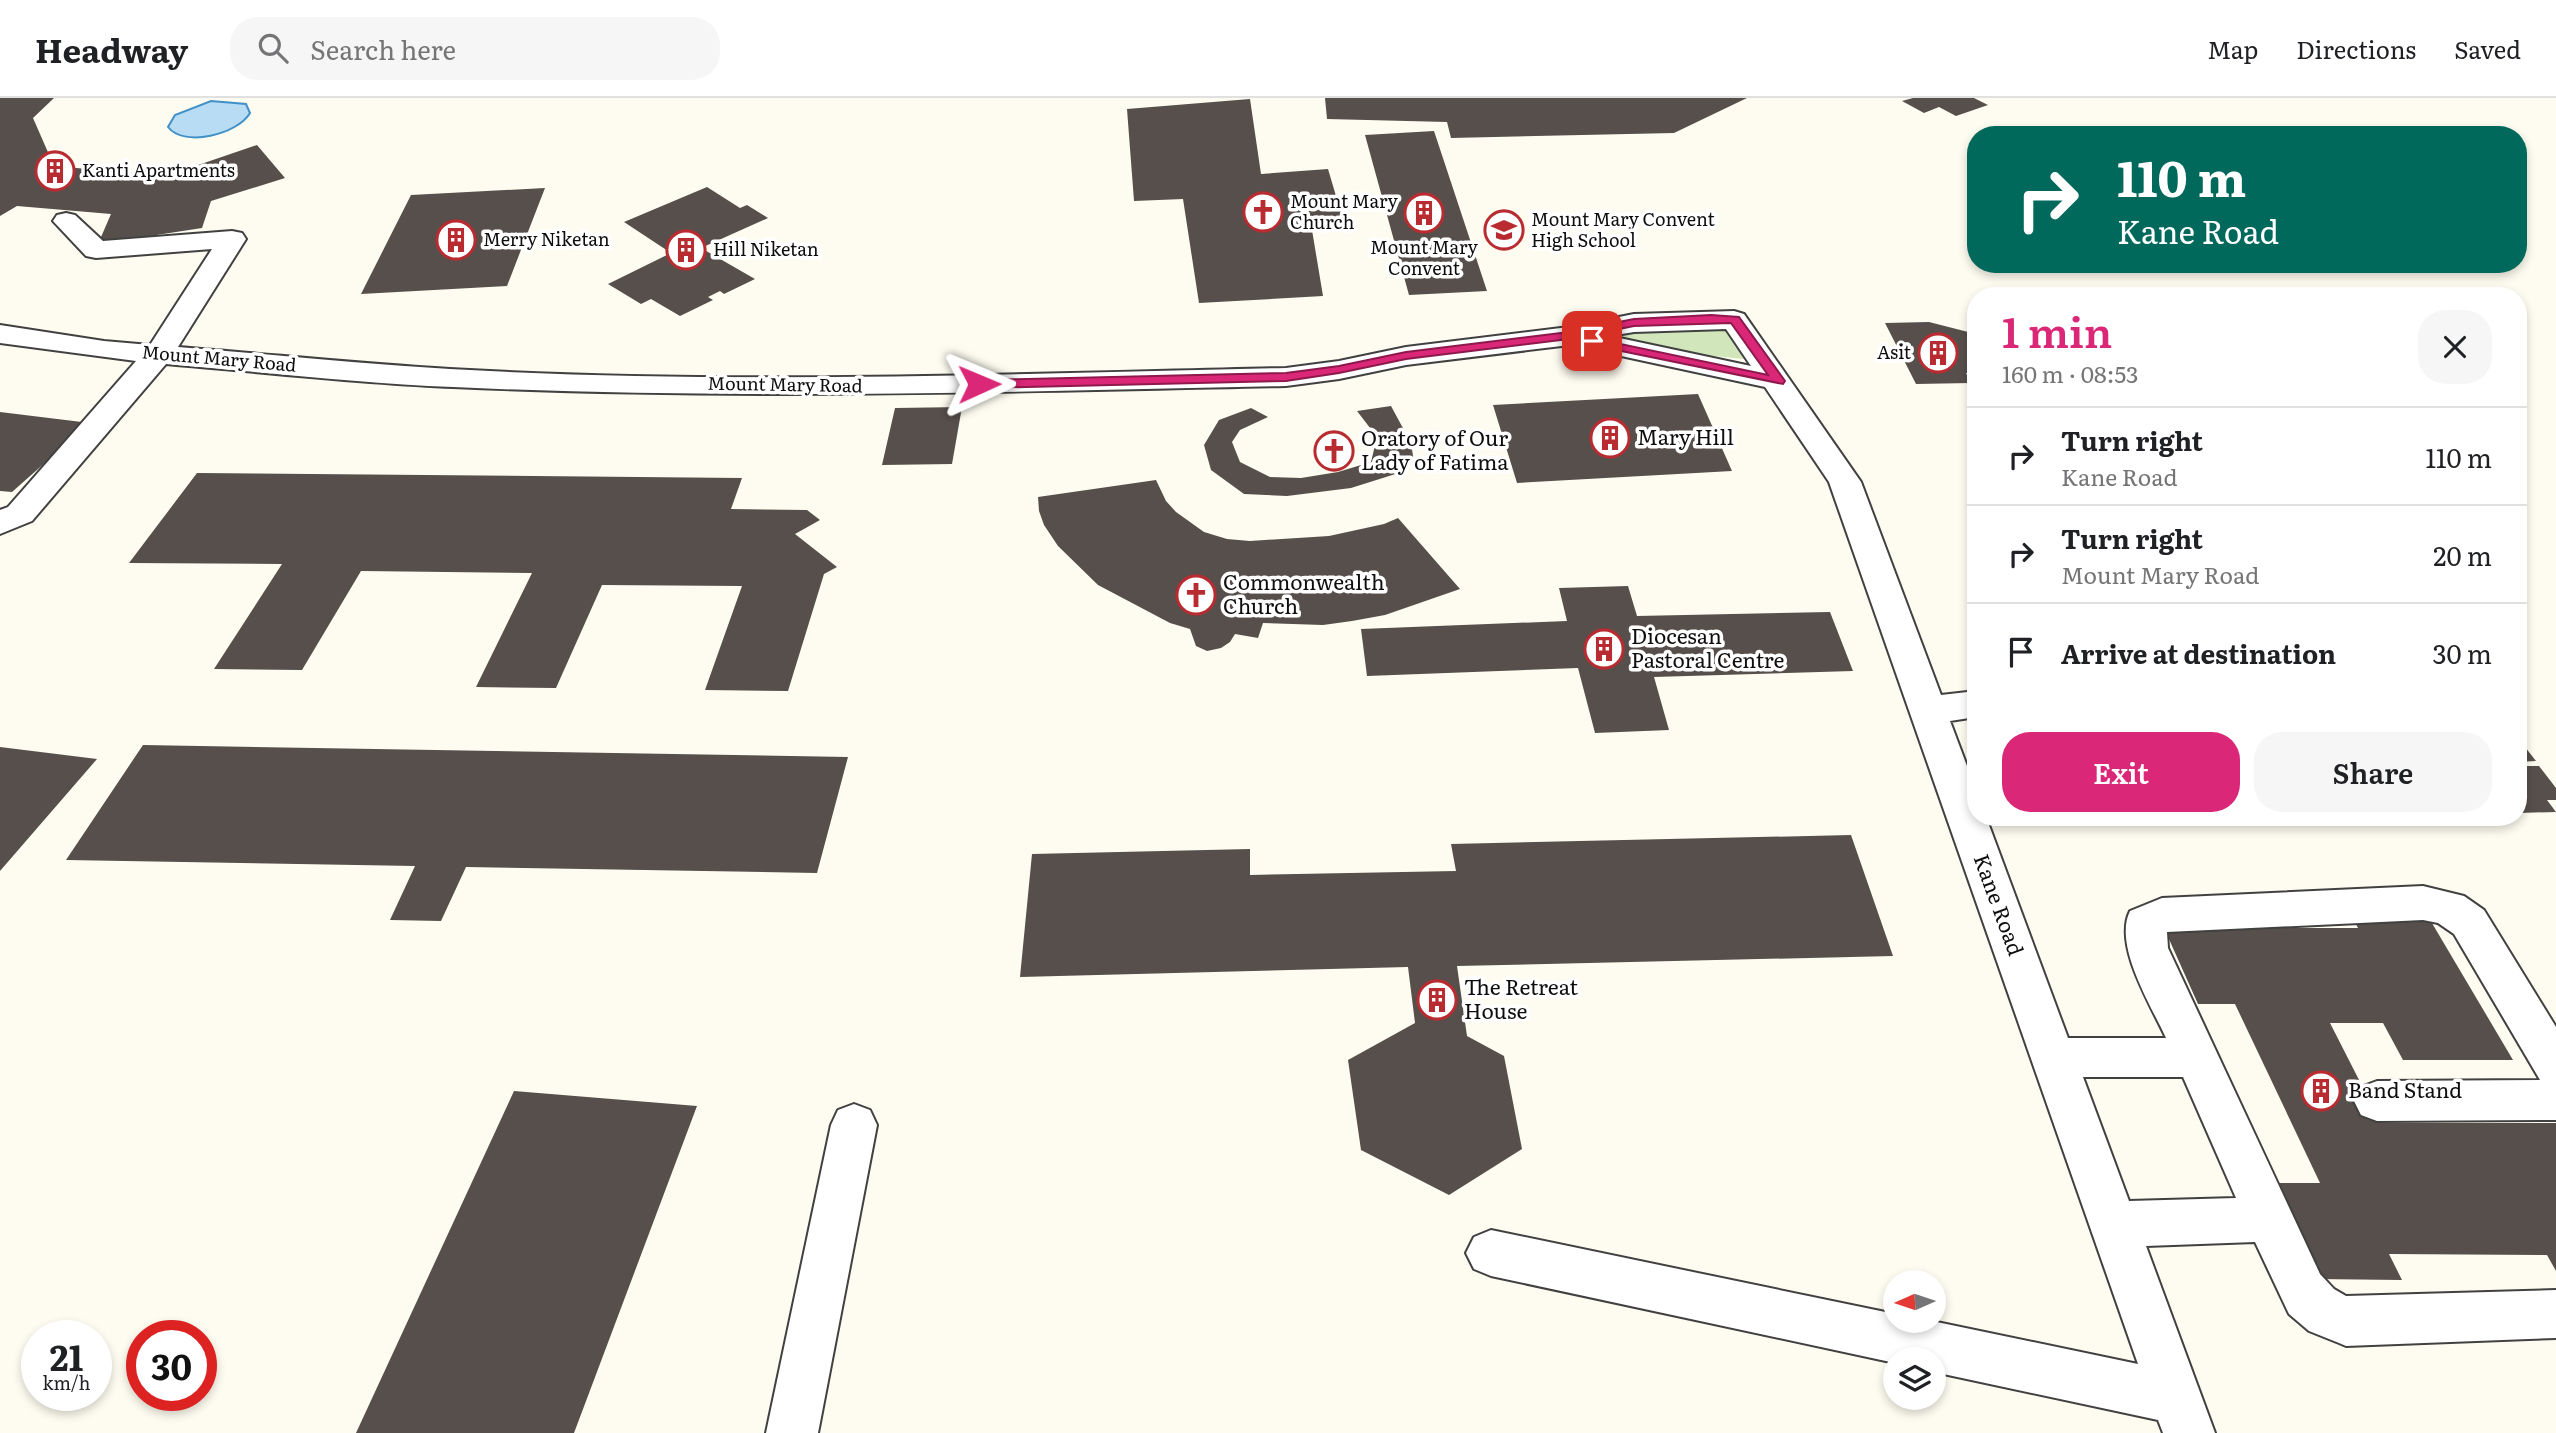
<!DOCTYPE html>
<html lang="en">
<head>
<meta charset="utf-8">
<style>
	body { margin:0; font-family:Literata,serif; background:#f6f6f6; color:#202124; height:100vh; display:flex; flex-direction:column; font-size:26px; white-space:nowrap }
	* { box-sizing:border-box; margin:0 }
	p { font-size:23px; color:#757577 }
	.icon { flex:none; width:38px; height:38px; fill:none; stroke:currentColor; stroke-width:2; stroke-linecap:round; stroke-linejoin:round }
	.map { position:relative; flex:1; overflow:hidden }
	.panel { position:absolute; left:1967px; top:189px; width:560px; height:539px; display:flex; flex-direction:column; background:#fff; border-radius:28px; box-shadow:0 4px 10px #0003 }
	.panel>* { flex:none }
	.top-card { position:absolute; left:1967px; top:28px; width:560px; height:147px; border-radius:28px; box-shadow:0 4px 10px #0003; background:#00695c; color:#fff; overflow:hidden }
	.needle { width:46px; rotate:267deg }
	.tools { position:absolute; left:1883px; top:1172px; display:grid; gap:14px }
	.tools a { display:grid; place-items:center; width:63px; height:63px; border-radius:50%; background:#fff; box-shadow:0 4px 10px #0003; font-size:35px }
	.speed { position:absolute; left:21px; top:1222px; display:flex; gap:14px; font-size:35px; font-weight:700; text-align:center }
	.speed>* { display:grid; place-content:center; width:91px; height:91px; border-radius:50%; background:#fff; box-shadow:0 4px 10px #0003; line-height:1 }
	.speed small { font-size:18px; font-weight:400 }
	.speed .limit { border:10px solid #d22; background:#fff; color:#111 }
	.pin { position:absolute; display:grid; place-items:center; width:60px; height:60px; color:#fff; margin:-30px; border-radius:14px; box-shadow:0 4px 10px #0006 }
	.me { position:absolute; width:77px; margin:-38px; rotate:89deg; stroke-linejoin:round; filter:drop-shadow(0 0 5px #0008) }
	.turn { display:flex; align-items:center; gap:24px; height:147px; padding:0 35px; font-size:32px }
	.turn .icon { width:91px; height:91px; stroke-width:2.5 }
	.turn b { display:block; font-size:49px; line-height:60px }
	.round { display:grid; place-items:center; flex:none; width:74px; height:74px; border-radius:28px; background:#f6f6f6 }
	.overview { display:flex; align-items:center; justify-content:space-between; height:119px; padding:0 35px }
	h1 { font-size:42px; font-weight:600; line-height:52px; color:#db2777 }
	.action { display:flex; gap:14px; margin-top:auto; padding:14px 35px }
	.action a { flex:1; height:80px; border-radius:28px; background:#db2777; color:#fff; font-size:28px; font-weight:600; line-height:80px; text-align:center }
	.action a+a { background:#f6f6f6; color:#202124 }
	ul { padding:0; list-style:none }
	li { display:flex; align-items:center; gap:21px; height:98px; padding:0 35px; border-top:2px solid #e0e0e0 }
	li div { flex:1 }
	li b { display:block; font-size:26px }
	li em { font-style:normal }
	header { display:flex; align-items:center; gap:42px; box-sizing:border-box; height:98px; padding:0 35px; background:#fff; border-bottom:2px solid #e0e0e0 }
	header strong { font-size:33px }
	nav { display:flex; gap:38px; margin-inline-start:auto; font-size:24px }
	.search { width:490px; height:63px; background:#f6f6f6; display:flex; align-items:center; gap:18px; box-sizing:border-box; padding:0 24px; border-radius:28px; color:#757577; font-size:26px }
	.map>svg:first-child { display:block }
	.green { fill:#d1e7bb }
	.water { fill:#b7dcf3; stroke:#4190c7; stroke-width:2 }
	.building { fill:#564f4b }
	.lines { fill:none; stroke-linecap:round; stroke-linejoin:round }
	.minor-casing { stroke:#414141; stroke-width:4 }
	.minor { fill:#fff; fill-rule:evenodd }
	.route { fill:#db2777; stroke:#8e194d; stroke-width:2 }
	.labels { text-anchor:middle; stroke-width:7; stroke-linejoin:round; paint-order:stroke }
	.far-poi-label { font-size:18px; fill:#0e0e0e; stroke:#fff; text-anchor:start }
	.far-street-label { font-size:18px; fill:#0e0e0e; stroke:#fff }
	.poi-label { font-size:21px; fill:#0e0e0e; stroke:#fff; text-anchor:start }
	.street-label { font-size:21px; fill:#0e0e0e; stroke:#fff }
</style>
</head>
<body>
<header>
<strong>Headway</strong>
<div class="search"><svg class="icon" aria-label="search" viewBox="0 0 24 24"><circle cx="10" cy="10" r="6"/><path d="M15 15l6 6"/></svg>Search here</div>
<nav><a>Map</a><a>Directions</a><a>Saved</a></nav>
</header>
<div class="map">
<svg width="2556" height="1335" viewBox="0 0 2556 1335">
	<rect width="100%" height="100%" fill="#fefcf0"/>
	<path class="green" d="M 1724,230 L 1744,261 L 1674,254 L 1612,240 L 1656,231 Z"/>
	<path class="water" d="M 211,3 L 246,6 L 250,15 C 238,36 184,50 168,29 L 175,17 Z"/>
	<path class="building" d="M 0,0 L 54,0 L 33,20 L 54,68 L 166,78 L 257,47 L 285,80 L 211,103 L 202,130 L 98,146 L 111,116 L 17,108 L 0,118 Z
		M 1325,0 L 1747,0 L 1674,35 L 1451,40 L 1447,24 L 1327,21 Z
		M 1913,0 L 1974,0 L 1988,7 L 1956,18 L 1939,9 L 1924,15 L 1902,3 Z
		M 1250,1 L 1261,76 L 1328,71 L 1344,125 L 1311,126 L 1323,198 L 1199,205 L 1183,101 L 1134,103 L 1127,11 Z
		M 1434,33 L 1487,193 L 1409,197 L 1365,37 Z
		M 707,89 L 740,110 L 747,107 L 768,120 L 701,150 L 755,181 L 724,196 L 720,193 L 708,199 L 713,202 L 680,218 L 651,201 L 641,206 L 608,186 L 671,155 L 624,124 Z
		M 545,90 L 507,188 L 361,196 L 411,97 Z
		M 1929,224 L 1976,236 L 1976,275 L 1966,275 L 1971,285 L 1916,286 L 1885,225 Z
		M 1698,296 L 1732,373 L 1517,385 L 1493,307 Z
		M 1391,308 L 1411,345 L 1413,358 L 1405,373 L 1351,390 L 1287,398 L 1244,396 L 1211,372 L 1204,347 L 1219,322 L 1251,310 L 1268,319 L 1240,332 L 1232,344 L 1240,364 L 1270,379 L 1301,380 L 1338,374 L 1371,364 L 1377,339 L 1357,313 Z
		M 962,309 L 952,366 L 882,367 L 895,310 Z
		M 0,314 L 90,325 L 12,394 L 0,393 Z
		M 197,375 L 742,380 L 731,411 L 807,412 L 820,422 L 795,436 L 837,469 L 824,476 L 788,593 L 705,592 L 742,488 L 602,487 L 556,590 L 476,589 L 532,475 L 361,473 L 302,572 L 214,571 L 282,466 L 129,465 Z
		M 1156,382 L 1166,403 L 1176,414 L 1204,434 L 1227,441 L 1250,443 L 1329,438 L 1384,426 L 1398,420 L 1460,491 L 1385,517 L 1352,523 L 1323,527 L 1263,525 L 1258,540 L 1235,536 L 1230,544 L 1221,550 L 1207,553 L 1196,548 L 1190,531 L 1170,525 L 1098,487 L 1058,448 L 1044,427 L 1039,413 L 1038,399 Z
		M 1628,488 L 1637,518 L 1830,514 L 1853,573 L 1654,579 L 1669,632 L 1595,635 L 1578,570 L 1367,578 L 1361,531 L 1567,523 L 1559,490 Z
		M 2518,640 L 2536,663 L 2518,664 Z
		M 143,647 L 848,659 L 817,775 L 466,769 L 441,823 L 390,822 L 415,768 L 66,762 Z
		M 0,649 L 97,661 L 0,773 Z
		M 2518,668 L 2539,668 L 2556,690 L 2556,702 L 2547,702 L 2556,714 L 2518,715 Z
		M 1851,737 L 1893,858 L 1457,868 L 1467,938 L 1504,958 L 1522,1051 L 1449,1097 L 1361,1052 L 1348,962 L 1415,925 L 1408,869 L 1020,879 L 1032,756 L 1250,751 L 1250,777 L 1456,773 L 1451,746 Z
		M 2350,815 L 2426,815 L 2513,962 L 2403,962 L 2383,925 L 2330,925 L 2381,1025 L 2556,1025 L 2556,1173 L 2547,1157 L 2389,1156 L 2402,1182 L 2315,1181 L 2271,1085 L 2320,1085 L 2235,906 L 2198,906 L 2164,830 L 2358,830 Z
		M 514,993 L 697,1008 L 574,1335 L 356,1335 Z"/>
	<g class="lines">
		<g class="minor-casing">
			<path id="minor" d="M 66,115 L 75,117 L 103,143 L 232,133 L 242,135 L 246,141 L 178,249 C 269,256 360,266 450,271 C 728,287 1008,276 1286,270 L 1339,263 L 1406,249 L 1569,229 L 1634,216 L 1734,213 L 1744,216 L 1861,384 L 1941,597 L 1976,593 L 1976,619 L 1950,623 L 1976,692 L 1976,719 L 1986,719 L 2068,940 L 2166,940 C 2151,907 2113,847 2130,813 L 2162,800 L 2423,788 L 2464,798 L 2484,812 L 2556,929 L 2556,1022 L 2377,1023 L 2361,1017 L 2354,1003 L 2361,989 L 2377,983 L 2540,982 L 2454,836 L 2438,825 L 2423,822 L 2167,834 L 2168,850 L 2320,1176 L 2334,1191 L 2346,1198 L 2556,1192 L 2556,1240 L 2346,1248 L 2339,1245 L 2309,1233 L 2289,1216 L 2255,1144 L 2146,1148 L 2215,1335 L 2163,1335 L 2158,1322 L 1934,1274 L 1934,1262 L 1895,1262 L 1895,1265 L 1491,1178 L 1474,1171 L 1466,1155 L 1474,1139 L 1491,1132 L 1895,1216 L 1895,1223 L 1932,1223 L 2138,1266 L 1829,384 L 1765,289 L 1570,247 L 1406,267 L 1339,281 L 1286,288 C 1008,294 731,302 453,289 C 357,285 262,274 166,266 L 32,423 L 0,436 L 0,412 L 8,409 L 136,263 L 0,245 L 0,227 L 104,243 L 150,247 L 212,151 L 96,160 L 86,158 L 53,123 L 57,117 ZM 1726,231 L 1751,268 L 1610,238 L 1634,234 ZM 2083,979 L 2183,979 L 2236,1100 L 2129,1103 Z
				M 854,1006 L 870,1012 L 877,1027 L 818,1335 L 766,1335 L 831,1027 L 838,1012 Z"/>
		</g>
		<use href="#minor" class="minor"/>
	</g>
	<path class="route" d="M 1711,217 L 1739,219 L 1785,283 L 1783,286 L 1592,247 L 1586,243 L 1592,240 L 1768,277 L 1731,225 L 1634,228 L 1569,241 L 1406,261 L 1339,275 L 1286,283 L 979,290 L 973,286 L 979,282 L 1286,275 L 1339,268 L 1406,254 L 1569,234 L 1634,221 Z"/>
	<defs>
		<g id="building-ring" transform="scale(2.0125)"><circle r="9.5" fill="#fff" stroke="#b82c31" stroke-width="1.5"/><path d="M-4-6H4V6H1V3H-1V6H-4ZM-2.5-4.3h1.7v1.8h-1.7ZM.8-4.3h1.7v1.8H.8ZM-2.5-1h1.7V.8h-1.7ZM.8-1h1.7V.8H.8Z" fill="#b82c31"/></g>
		<g id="church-ring" transform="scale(2.0125)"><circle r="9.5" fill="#fff" stroke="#b82c31" stroke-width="1.5"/><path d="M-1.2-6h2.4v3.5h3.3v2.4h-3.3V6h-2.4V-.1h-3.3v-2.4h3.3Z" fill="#b82c31"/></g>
		<g id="school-ring" transform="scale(2.0125)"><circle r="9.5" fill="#fff" stroke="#b82c31" stroke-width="1.5"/><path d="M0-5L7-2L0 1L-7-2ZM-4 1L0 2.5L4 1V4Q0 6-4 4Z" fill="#b82c31"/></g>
	</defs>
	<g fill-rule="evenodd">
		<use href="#building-ring" x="55" y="73"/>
		<use href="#church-ring" x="1263" y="114"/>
		<use href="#building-ring" x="1424" y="115"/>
		<use href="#school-ring" x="1504" y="132"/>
		<use href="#building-ring" x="456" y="142"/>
		<use href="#building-ring" x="686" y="152"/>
		<use href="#building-ring" x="1938" y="255"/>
		<use href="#building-ring" x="1610" y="340"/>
		<use href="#church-ring" x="1334" y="353"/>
		<use href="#church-ring" x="1196" y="497"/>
		<use href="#building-ring" x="1604" y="551"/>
		<use href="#building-ring" x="1437" y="902"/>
		<use href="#building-ring" x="2321" y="993"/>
	</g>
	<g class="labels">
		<g class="far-poi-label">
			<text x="82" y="79">Kanti Apartments</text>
			<text x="1290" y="110">Mount Mary<tspan x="1290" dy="21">Church</tspan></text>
			<text x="1531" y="128">Mount Mary Convent<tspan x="1531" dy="21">High School</tspan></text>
			<text x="483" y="148">Merry Niketan</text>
			<text x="1424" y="156" text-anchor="middle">Mount Mary<tspan x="1424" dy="21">Convent</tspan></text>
			<text x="713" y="158">Hill Niketan</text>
			<text x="1911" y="261" text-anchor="end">Asit</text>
		</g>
		<g class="far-street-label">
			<text transform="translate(219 261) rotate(5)" y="6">Mount Mary Road</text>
			<text transform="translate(785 287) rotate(1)" y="6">Mount Mary Road</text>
		</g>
		<g class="poi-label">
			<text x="1637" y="347">Mary Hill</text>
			<text x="1361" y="348">Oratory of Our<tspan x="1361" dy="24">Lady of Fatima</tspan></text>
			<text x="1223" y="492">Commonwealth<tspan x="1223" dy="24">Church</tspan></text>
			<text x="1631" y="546">Diocesan<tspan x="1631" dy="24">Pastoral Centre</tspan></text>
			<text x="1464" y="897">The Retreat<tspan x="1464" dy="24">House</tspan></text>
			<text x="2348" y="1000">Band Stand</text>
		</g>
		<g class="street-label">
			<text transform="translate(1998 807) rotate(70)" y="7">Kane Road</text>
		</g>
	</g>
</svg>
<div class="tools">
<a><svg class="needle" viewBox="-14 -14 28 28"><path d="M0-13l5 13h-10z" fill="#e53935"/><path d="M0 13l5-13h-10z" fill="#757577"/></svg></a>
<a><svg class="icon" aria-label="layers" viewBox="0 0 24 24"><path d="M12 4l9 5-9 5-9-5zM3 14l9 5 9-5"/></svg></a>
</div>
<div class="speed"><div>21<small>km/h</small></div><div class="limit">30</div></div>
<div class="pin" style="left:1592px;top:243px;background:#d93025"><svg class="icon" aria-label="arrive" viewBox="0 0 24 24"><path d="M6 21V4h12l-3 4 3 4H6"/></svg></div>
<svg class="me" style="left:979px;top:286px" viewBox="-20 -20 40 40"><path d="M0-17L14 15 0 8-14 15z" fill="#db2777" stroke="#fff" stroke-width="4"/></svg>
<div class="top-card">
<div class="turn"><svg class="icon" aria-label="right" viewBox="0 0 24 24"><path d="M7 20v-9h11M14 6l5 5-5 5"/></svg><div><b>110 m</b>Kane Road</div></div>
</div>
<section class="panel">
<div class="overview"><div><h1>1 min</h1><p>160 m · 08:53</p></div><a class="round"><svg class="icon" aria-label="close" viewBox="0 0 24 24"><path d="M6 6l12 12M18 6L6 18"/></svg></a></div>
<ul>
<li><svg class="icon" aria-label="right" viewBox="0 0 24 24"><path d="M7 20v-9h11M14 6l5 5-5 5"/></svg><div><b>Turn right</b><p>Kane Road</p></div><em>110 m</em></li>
<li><svg class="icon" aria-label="right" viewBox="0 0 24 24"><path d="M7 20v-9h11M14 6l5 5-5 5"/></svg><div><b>Turn right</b><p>Mount Mary Road</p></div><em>20 m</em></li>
<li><svg class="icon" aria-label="arrive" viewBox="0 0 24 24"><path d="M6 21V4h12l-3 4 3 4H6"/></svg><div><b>Arrive at destination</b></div><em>30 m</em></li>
</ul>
<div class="action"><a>Exit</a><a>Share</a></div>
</section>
</div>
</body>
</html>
